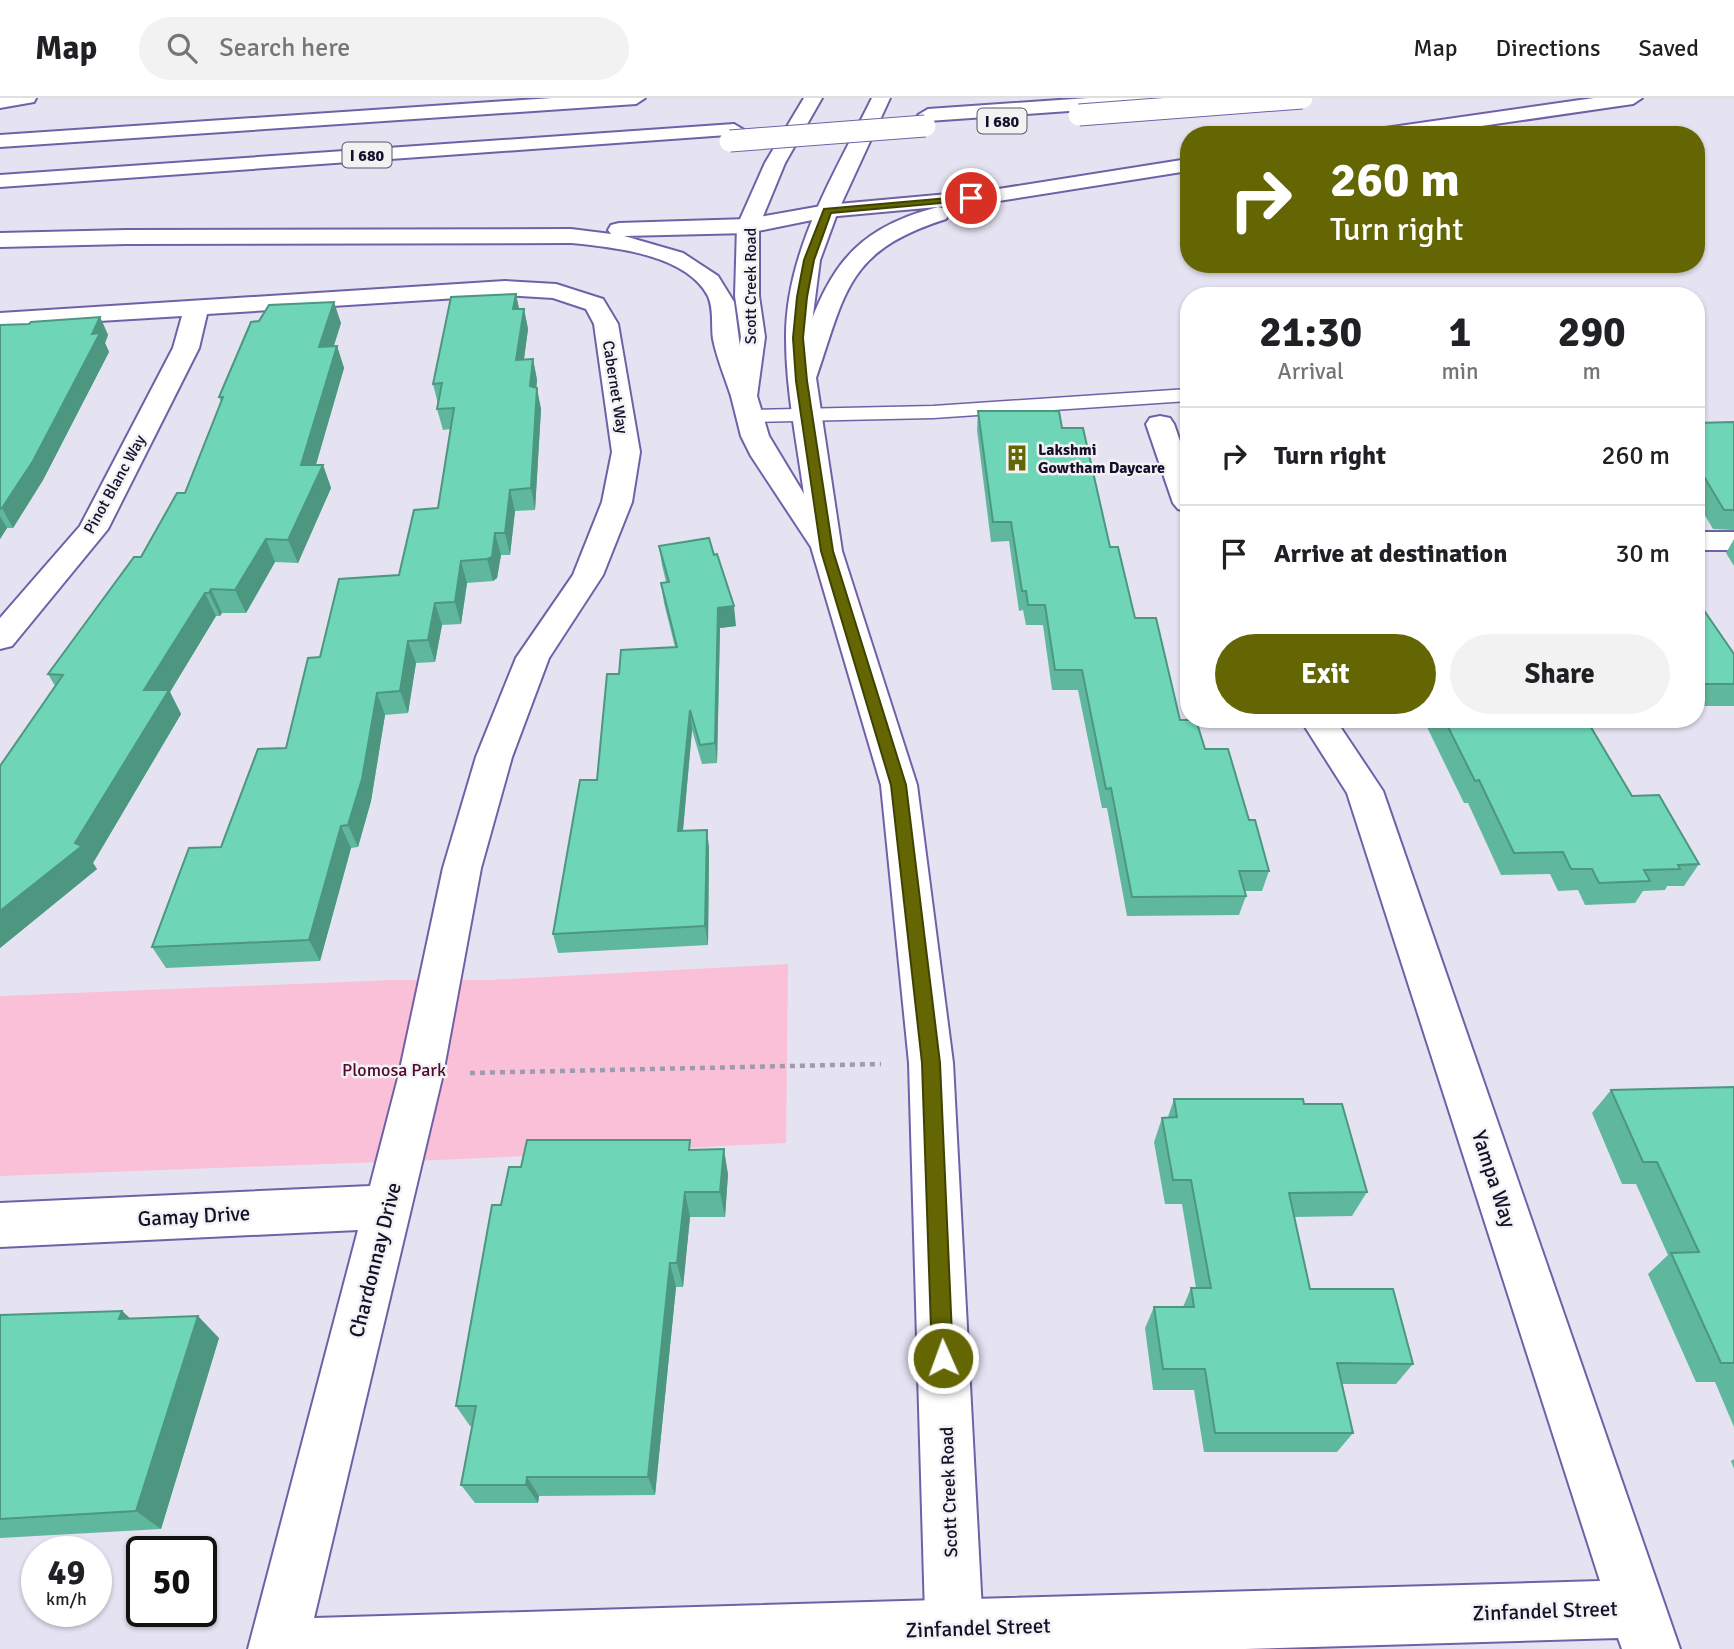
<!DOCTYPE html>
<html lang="en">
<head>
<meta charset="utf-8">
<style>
	body { margin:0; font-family:Signika,sans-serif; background:#f2f2f2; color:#202124; height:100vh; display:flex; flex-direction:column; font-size:26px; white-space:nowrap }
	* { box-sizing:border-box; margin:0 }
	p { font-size:23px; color:#757577 }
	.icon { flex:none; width:38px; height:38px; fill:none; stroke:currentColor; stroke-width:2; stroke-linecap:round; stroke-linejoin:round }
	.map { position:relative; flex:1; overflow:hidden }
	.side { position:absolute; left:1180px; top:189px; width:525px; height:441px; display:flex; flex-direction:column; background:#fff; border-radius:28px; box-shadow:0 2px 5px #0004 }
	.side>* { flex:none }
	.top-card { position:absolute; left:1180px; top:28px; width:525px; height:147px; border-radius:28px; box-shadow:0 2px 5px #0004; background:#636603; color:#fff; overflow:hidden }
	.speed { position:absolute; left:21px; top:1438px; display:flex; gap:14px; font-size:35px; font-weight:700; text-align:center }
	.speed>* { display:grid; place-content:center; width:91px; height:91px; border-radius:50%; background:#fff; box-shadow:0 2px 5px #0004; line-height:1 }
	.speed small { font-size:18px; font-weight:400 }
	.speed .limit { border:4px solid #111; border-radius:10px; background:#fff; color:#111 }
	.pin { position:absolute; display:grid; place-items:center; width:60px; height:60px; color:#fff; margin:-30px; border:4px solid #fff; border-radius:50%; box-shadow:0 2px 7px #0007 }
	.me { position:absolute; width:77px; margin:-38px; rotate:358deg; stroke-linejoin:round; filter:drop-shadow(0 0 5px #0008) }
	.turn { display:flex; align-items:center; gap:24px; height:147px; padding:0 35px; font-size:32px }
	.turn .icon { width:91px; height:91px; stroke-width:2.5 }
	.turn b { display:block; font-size:49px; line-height:60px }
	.eta { display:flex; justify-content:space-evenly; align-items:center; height:119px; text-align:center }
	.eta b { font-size:42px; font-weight:700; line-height:49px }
	.cta { display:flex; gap:14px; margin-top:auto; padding:14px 35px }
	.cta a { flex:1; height:80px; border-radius:42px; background:#636603; color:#fff; font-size:28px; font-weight:700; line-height:80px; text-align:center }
	.cta a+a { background:#f2f2f2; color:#202124 }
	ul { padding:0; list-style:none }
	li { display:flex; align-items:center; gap:21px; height:98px; padding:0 35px; border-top:2px solid #e0e0e0 }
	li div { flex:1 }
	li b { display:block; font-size:26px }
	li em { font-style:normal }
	header { display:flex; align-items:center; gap:42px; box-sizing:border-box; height:98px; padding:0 35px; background:#fff; border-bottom:2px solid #e0e0e0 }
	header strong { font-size:33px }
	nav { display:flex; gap:38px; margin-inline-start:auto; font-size:24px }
	.search { width:490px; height:63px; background:#f2f2f2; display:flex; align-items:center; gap:18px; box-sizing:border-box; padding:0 24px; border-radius:38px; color:#757577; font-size:26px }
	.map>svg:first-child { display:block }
	.green { fill:#fac0d8 }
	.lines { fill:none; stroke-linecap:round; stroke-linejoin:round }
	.lane-casing { stroke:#7061a7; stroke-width:3 }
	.street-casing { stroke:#7061a7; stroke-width:4 }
	.secondary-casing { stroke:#7061a7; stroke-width:4 }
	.highway-casing { stroke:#7061a7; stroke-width:4 }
	.path { stroke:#9f9baf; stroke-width:4.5; stroke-dasharray:5 5; stroke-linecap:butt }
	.lane { fill:#fff; fill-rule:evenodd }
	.street { fill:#fff; fill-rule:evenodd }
	.secondary { fill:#fff; fill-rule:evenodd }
	.highway { fill:#fff; fill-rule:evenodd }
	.highway-bridge-casing { stroke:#7061a7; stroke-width:23; stroke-linecap:butt }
	.highway-bridge { stroke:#fff; stroke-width:21 }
	.wall { fill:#5fb89d }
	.shaded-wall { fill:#4d9680 }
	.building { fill:#6ed6b7; stroke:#4d9680; stroke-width:2 }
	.route { fill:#636603; stroke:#404202; stroke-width:2 }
	.labels { text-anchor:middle; stroke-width:5; stroke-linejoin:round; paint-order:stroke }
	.shield { fill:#f2f2f2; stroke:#595467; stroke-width:2 }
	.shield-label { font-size:16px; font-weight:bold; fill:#17102c }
	.far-street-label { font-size:16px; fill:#17102c; stroke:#f2f2f2 }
	.far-poi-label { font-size:16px; font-weight:bold; fill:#17102c; stroke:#f2f2f2; text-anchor:start }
	.park-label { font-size:18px; fill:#510732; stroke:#f2f2f2 }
	.street-label { font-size:18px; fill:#17102c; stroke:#f2f2f2 }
	.near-street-label { font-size:21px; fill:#17102c; stroke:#f2f2f2 }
</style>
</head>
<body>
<header>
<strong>Map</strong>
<div class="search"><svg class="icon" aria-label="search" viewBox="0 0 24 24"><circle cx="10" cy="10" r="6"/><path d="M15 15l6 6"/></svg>Search here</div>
<nav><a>Map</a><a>Directions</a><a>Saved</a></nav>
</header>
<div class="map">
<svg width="1734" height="1551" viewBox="0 0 1734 1551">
	<rect width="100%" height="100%" fill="#e5e3f2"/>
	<path class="green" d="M 788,866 L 786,1045 L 463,1061 L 0,1078 L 0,898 L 392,882 L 488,882 Z"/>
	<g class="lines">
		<g class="lane-casing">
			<path id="lane" d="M 1188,291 L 1188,303 L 933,320 L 748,324 L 741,322 L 738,318 L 741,314 L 748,312 L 933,308 Z"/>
		</g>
		<g class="street-casing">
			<path id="street" d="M 505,183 L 556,186 L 603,201 L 618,226 L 640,354 L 632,404 L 603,477 L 549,560 L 512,659 L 481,770 L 443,976 L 314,1520 L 1600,1483 L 1347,695 L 1300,621 L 1335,621 L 1383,693 L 1680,1551 L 1622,1551 L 1618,1540 L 1245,1551 L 248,1551 L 358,1132 L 0,1149 L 0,1105 L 370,1088 L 399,976 L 443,770 L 476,659 L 516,560 L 573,477 L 602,404 L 612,354 L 594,226 L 586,211 L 553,200 L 505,197 L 207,216 L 199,250 L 108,431 L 12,548 L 0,551 L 0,520 L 80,428 L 173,250 L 182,218 L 0,229 L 0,215 Z
				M 1160,318 L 1170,320 L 1174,326 L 1188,366 L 1188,414 L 1178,411 L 1173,405 L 1146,326 L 1150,320 Z
				M 1696,434 L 1734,434 L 1734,452 L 1696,452 Z"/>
		</g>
		<g class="secondary-casing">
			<path id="secondary" d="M 804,0 L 822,0 L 785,65 L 759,128 L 759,198 L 765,239 L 757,298 L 769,338 L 804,396 C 797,345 786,292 786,241 C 785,154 835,75 872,0 L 890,0 L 838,113 L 820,162 L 810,240 L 842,453 L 917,687 L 953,965 L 984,1551 L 926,1551 L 909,965 L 881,687 L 811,449 L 751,358 L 741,338 L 731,298 L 741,239 L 735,198 L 737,128 L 765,65 Z"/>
		</g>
		<g class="highway-casing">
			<path id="highway" d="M 0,0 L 36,0 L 34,4 L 0,10 Z
				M 552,0 L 645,0 L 636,6 L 0,49 L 0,37 Z
				M 1088,0 L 1177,0 L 1168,6 L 928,23 L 918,17 L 928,11 Z
				M 1594,0 L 1642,0 L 1633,6 L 1420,37 L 1368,37 L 1378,31 Z
				M 734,26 L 744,32 L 741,36 L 0,89 L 0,77 Z
				M 1188,61 L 1188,73 L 992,104 L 827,119 L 748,135 L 624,138 L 683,155 L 718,178 L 734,204 L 740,249 L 757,298 L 753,304 L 744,306 L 735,304 L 731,298 C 725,279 717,261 713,241 C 711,227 714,211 708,198 C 686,156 612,149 571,145 L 126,146 L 0,149 L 0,135 L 126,132 L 571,131 L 611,136 L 608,132 L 611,127 L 619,125 L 748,121 L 827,107 L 992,92 Z
				M 938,109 L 946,111 L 949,116 L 946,121 C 846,153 846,193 815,283 L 811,289 L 802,291 L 793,289 L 789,283 C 823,192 833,136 938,109 Z"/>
		</g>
		<path class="path" d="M 470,975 L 881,966"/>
		<use href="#lane" class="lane"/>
		<use href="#street" class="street"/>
		<use href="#secondary" class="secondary"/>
		<use href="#highway" class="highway"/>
		<g class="highway-bridge-casing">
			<path id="highway-bridge" d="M 1079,17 L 1302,0
				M 730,43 L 925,28"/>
		</g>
		<use href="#highway-bridge" class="highway-bridge"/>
	</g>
	<path class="wall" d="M 516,196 L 519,211 L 524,211 L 528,231 L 524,261 L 533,261 L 537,282 L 536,290 L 541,311 L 535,412 L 515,413 L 510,457 L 501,457 L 497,480 L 493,483 L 467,485 L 461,526 L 442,527 L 435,564 L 416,565 L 408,615 L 385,617 L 371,703 L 358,749 L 351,750 L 320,863 L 166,870 L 152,849 L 221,749 L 286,650 L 320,559 L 399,477 L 438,410 L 451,331 L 443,332 L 437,311 L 438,306 L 433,286 Z
		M 100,219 L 108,237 L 105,245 L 109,254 L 43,382 L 13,430 L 7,430 L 0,441 L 0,227 L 29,226 Z
		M 341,225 L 334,248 L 337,248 L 344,270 L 316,367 L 323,367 L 331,390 L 298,465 L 275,464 L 246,515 L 222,515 L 220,518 L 216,518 L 170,594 L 181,616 L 93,765 L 97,771 L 0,850 L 0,668 L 55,588 L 48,576 L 141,459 L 185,395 L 221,304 L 219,299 Z
		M 978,313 L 1062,330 L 1110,449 L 1135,520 L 1180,622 L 1205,651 L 1249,722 L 1269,773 L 1262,793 L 1244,793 L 1246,798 L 1239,817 L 1127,818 L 1107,710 L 1102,710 L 1078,592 L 1052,592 L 1043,527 L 1026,527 L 1023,512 L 1019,513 L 1009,443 L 991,444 L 977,332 Z
		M 1734,324 L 1734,432 L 1713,431 L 1696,402 L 1696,325 Z
		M 1734,441 L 1734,468 L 1726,455 Z
		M 659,448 L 736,528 L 720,530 L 717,665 L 702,666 L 692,632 L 683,733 L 707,732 L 709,751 L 708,847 L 558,855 L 553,836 L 597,682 L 619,576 L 675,549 L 664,505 L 661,485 L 666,484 L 662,467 Z
		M 1696,511 L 1734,556 L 1734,608 L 1696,608 Z
		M 1423,621 L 1586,621 L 1632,698 L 1699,766 L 1684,788 L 1667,788 L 1665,792 L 1643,793 L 1635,805 L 1585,807 L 1578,792 L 1558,793 L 1550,776 L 1501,777 L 1468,705 L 1464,705 Z
		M 1734,989 L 1734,1329 L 1715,1284 L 1696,1284 L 1648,1176 L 1668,1157 L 1636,1086 L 1622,1086 L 1592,1015 L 1611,992 Z
		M 1174,1001 L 1304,1006 L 1367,1094 L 1352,1118 L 1294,1119 L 1310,1191 L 1413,1266 L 1396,1286 L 1342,1286 L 1353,1335 L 1337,1354 L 1204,1354 L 1194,1292 L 1153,1292 L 1145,1230 L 1154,1209 L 1183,1209 L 1191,1190 L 1196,1190 L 1182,1106 L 1165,1106 L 1154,1044 L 1162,1020 L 1168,1019 Z
		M 692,1052 L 728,1076 L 725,1119 L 690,1119 L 683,1189 L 676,1189 L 655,1397 L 539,1398 L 538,1405 L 475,1405 L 461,1387 L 472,1328 L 470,1328 L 456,1308 L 501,1107 L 521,1069 Z
		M 122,1213 L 131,1221 L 219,1240 L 161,1431 L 0,1440 L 0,1217 Z
		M 1734,1361 L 1734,1371 L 1731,1363 Z"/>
	<path class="shaded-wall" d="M 516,196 L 520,216 L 513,211 Z
		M 334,204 L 341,225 L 326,271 L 319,249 Z
		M 524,211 L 528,231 L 521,283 L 516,262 Z
		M 100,219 L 108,237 L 105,245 L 109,254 L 43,382 L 13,430 L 2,410 L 92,236 Z
		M 337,248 L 344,270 L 309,390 L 301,367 Z
		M 533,261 L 537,282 L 535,309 L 530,288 Z
		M 537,290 L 541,311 L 535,412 L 531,390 Z
		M 323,367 L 331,390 L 298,465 L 288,442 Z
		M 510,392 L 515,413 L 510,457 L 505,435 Z
		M 0,418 L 7,430 L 0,441 Z
		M 495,435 L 501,457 L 497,480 L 493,483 L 487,461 Z
		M 266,441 L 275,464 L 246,515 L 235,492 Z
		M 461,463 L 467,485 L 461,526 L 455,504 Z
		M 211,491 L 222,515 L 220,518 L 209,495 Z
		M 205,495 L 216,518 L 170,594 L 181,616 L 93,765 L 97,771 L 0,850 L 0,813 L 75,745 L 144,592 Z
		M 435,505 L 442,527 L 435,564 L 428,542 Z
		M 734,508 L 736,528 L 720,530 L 717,665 L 715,645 L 718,510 Z
		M 408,543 L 416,565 L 408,615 L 400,593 Z
		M 377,595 L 385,617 L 371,703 L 358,749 L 348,727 Z
		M 690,612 L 692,632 L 681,753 L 678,733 Z
		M 341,728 L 351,750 L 320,863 L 309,842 Z
		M 707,732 L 709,751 L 708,847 L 705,828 Z
		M 724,1051 L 728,1076 L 725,1119 L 720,1094 Z
		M 685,1094 L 690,1119 L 683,1189 L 677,1165 Z
		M 670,1165 L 676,1189 L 655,1397 L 648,1379 Z
		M 122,1213 L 145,1235 L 119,1221 Z
		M 198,1218 L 219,1240 L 161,1431 L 136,1413 Z
		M 527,1379 L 539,1398 L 538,1405 L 526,1387 Z"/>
	<path class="building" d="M 516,196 L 513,211 L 524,211 L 516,262 L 533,261 L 530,288 L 537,290 L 531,390 L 510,392 L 505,435 L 495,435 L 492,459 L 487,461 L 461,463 L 455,504 L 435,505 L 428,542 L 408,543 L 400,593 L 377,595 L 362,681 L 348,727 L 341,728 L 309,842 L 152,849 L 189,750 L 221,749 L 258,651 L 286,650 L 308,560 L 320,559 L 339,481 L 399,477 L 414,412 L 438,410 L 454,310 L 437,311 L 442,285 L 433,286 L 451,199 Z
		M 334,204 L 319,249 L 337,248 L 301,367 L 323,367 L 288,442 L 266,441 L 235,492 L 211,491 L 209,495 L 205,495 L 144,592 L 169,592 L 75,745 L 82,748 L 0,813 L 0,668 L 63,577 L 48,576 L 134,459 L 141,459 L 177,395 L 185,395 L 223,299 L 219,299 L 251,224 L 259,223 L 269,207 Z
		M 100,219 L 92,236 L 100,235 L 33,363 L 2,410 L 0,411 L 0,227 L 29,226 L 31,224 Z
		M 978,313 L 1059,313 L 1062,330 L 1083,330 L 1110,449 L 1118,449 L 1135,520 L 1156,520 L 1180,622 L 1196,622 L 1205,651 L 1228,651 L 1249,722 L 1255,722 L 1269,773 L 1239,773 L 1246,798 L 1132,799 L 1111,690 L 1106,691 L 1082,572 L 1055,572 L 1045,507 L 1028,507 L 1026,493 L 1022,493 L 1011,424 L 993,424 Z
		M 1734,324 L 1734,412 L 1724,412 L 1703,377 L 1696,377 L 1696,325 Z
		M 709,440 L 714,457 L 717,456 L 734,508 L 718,510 L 715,645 L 700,647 L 690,612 L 678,733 L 707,732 L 705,828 L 553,836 L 580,682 L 597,682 L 607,576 L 619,576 L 621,552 L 677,549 L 661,485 L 669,484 L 659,448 Z
		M 1696,511 L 1703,511 L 1734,556 L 1734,586 L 1696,586 Z
		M 1444,621 L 1586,621 L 1632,698 L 1659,697 L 1699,766 L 1678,767 L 1680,771 L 1644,772 L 1650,783 L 1599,785 L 1592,771 L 1571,771 L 1563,754 L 1514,755 L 1479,682 L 1475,683 Z
		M 1734,989 L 1734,1265 L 1721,1265 L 1671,1155 L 1699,1154 L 1657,1064 L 1643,1064 L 1611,992 Z
		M 1174,1001 L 1303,1001 L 1304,1006 L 1342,1006 L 1367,1094 L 1289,1095 L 1310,1191 L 1393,1191 L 1413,1266 L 1337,1265 L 1353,1335 L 1215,1335 L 1205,1271 L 1163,1271 L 1154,1209 L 1194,1209 L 1191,1190 L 1211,1190 L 1191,1082 L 1173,1082 L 1162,1020 L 1177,1019 Z
		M 527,1042 L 690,1042 L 689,1052 L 724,1051 L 720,1094 L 685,1094 L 677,1165 L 670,1165 L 648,1379 L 527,1379 L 526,1387 L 461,1387 L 476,1308 L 456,1308 L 492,1107 L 501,1107 L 509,1069 L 521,1069 Z
		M 122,1213 L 119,1221 L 198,1218 L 136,1413 L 0,1421 L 0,1217 Z"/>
	<path class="route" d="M 971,98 L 975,100 L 974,102 L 831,115 L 814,162 L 807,199 L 803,240 L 807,283 L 833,453 L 906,687 L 940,965 L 953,1260 L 950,1267 L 943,1270 L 935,1267 L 932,1260 L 922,965 L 891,687 L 821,453 L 796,283 L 793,240 L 797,199 L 804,162 L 824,111 Z"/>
	<defs>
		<g id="building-bare" transform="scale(2.1)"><path d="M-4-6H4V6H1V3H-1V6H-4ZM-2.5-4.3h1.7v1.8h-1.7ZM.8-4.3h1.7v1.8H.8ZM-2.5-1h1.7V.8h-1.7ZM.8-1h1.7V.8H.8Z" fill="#636603" stroke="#f2f2f2" stroke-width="2.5" paint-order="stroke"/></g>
	</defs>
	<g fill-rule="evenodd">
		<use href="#building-bare" x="1017" y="360"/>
	</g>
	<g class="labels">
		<g class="shield">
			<rect x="977.5" y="10.5" width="49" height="25" rx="5"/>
			<rect x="342.5" y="44.5" width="49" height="25" rx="5"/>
		</g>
		<g class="shield-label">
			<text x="1002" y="29">I 680</text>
			<text x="367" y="63">I 680</text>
		</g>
		<g class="far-street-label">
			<text transform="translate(750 188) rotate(-90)" y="6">Scott Creek Road</text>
			<text transform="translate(616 289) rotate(81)" y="6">Cabernet Way</text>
			<text transform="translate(114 386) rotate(-61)" y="6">Pinot Blanc Way</text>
		</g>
		<g class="far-poi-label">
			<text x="1038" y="357">Lakshmi<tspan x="1038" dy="18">Gowtham Daycare</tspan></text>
		</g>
		<g class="park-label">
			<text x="394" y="978">Plomosa Park</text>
		</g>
		<g class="street-label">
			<text transform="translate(949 1394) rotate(-92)" y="6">Scott Creek Road</text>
		</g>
		<g class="near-street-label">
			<text transform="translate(1494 1081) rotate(72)" y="7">Yampa Way</text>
			<text transform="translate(194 1118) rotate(-3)" y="7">Gamay Drive</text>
			<text transform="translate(375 1162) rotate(-76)" y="7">Chardonnay Drive</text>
			<text transform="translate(1545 1513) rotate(-2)" y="7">Zinfandel Street</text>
			<text transform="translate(978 1530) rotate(-2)" y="7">Zinfandel Street</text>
		</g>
	</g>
</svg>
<div class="speed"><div>49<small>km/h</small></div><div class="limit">50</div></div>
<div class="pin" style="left:971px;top:100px;background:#d93025"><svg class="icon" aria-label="arrive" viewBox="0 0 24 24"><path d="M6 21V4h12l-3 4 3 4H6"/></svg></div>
<svg class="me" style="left:943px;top:1260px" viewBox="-20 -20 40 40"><circle r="17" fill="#636603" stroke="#fff" stroke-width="3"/><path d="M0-11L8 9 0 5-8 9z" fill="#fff"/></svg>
<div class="top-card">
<div class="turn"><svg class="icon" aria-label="right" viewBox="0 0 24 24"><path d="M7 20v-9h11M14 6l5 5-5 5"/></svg><div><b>260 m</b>Turn right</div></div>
</div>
<section class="side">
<div class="eta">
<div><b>21:30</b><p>Arrival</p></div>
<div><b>1</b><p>min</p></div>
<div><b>290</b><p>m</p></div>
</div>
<ul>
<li><svg class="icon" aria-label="right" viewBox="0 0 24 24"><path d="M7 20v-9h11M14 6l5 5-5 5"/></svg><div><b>Turn right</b></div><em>260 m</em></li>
<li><svg class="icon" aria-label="arrive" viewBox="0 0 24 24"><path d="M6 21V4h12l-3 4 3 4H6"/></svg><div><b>Arrive at destination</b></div><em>30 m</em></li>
</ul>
<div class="cta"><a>Exit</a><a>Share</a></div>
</section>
</div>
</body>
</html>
